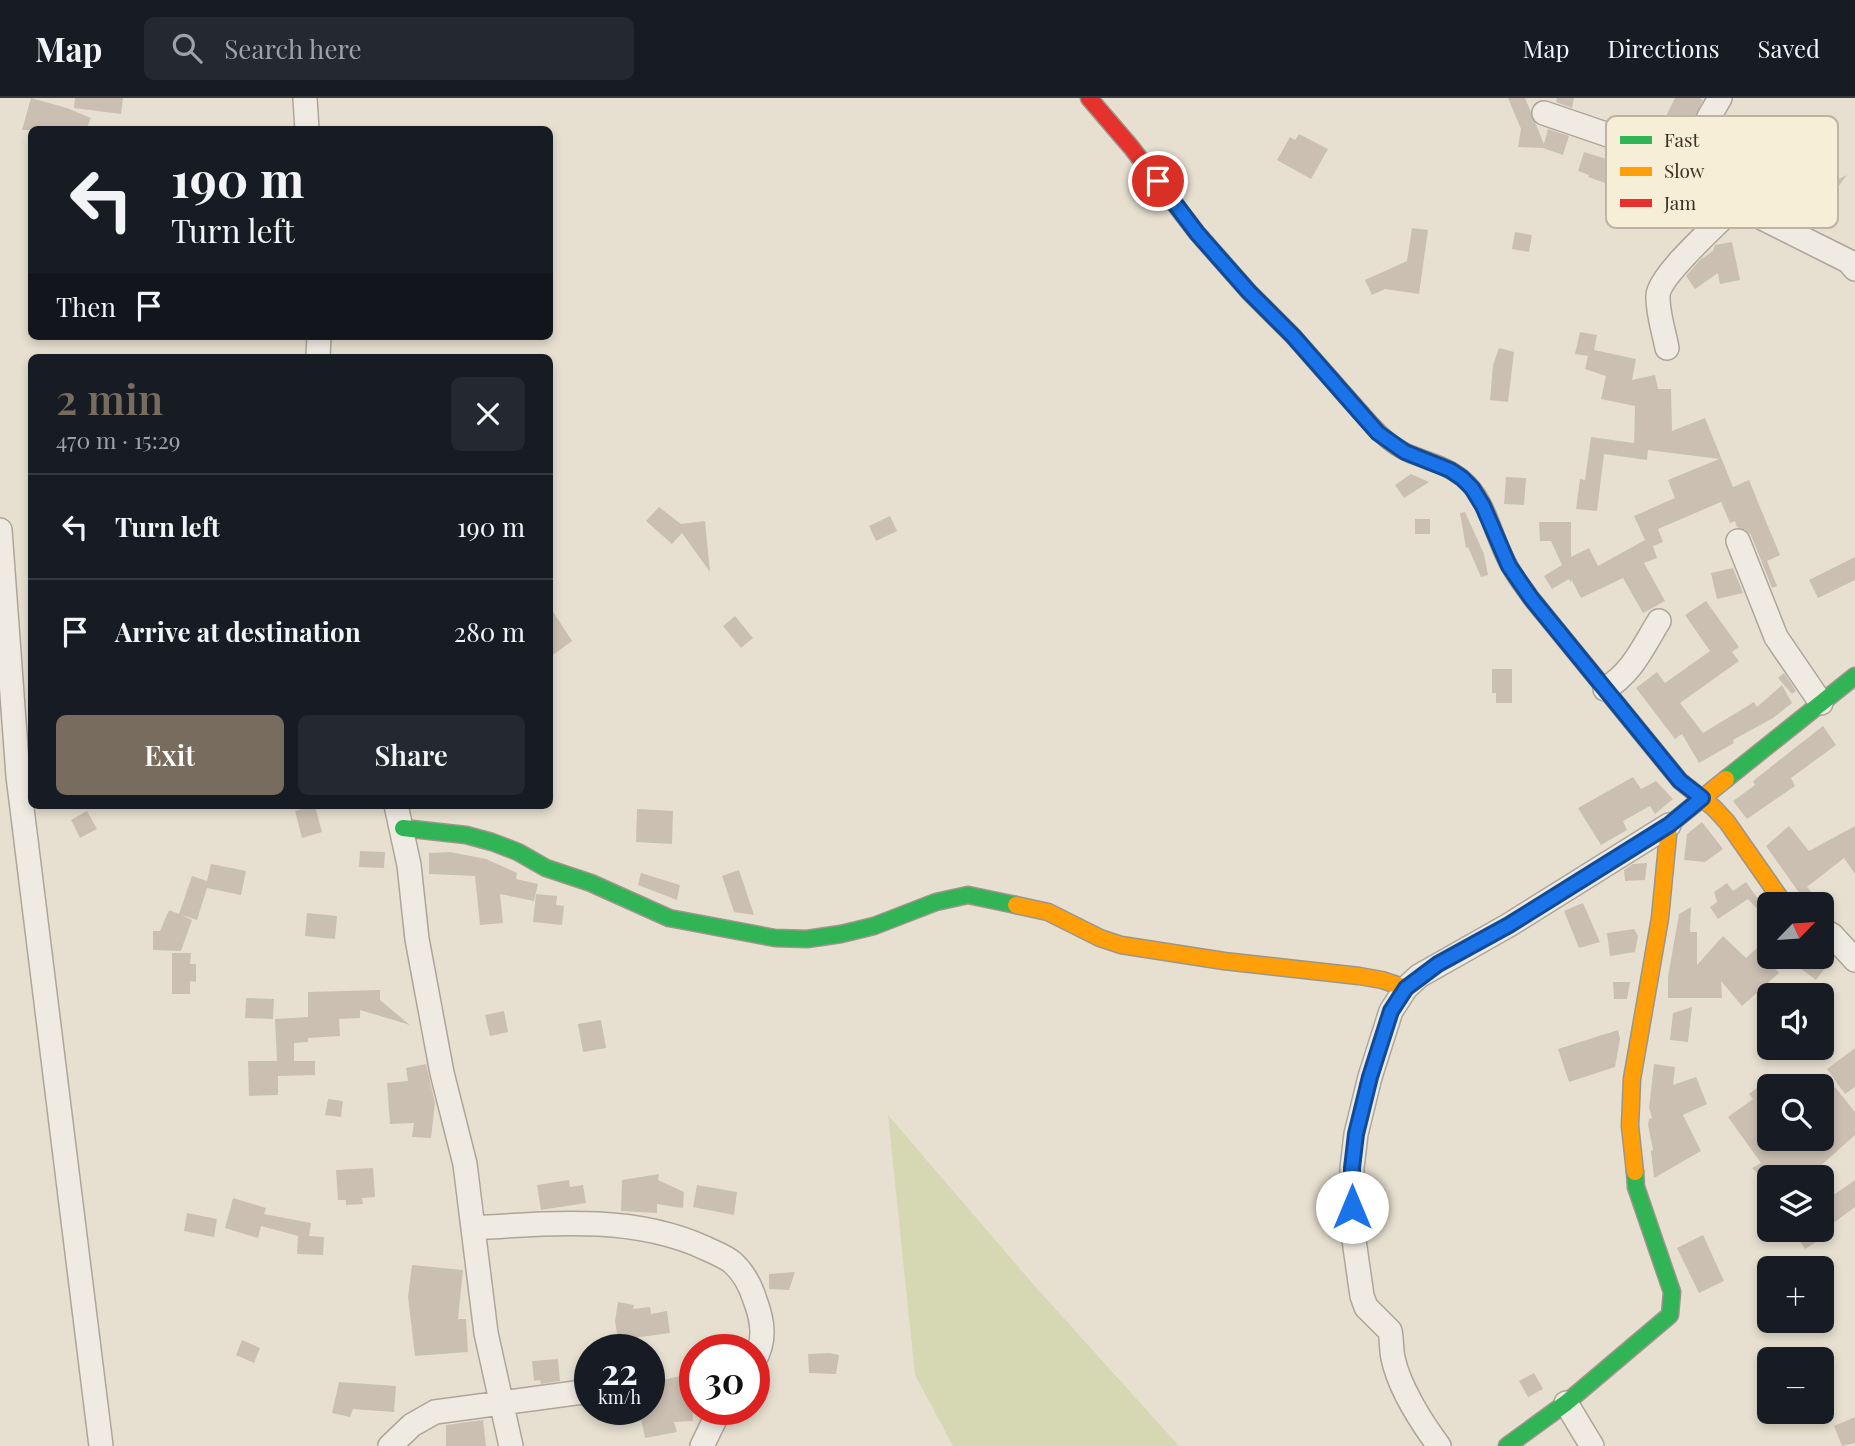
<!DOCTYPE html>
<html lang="en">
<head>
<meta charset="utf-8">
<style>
	body { margin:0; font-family:"Playfair Display",serif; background:#242831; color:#f1f3f6; height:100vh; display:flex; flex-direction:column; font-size:26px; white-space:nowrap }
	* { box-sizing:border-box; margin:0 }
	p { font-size:23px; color:#9ea1a6 }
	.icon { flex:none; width:38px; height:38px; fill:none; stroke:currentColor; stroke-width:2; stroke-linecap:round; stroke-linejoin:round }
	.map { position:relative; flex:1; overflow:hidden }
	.details { position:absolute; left:28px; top:256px; width:525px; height:455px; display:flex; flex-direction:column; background:#171b24; border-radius:10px; box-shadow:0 4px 10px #0003 }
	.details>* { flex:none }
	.hud { position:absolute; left:28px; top:28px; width:525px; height:214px; border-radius:10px; box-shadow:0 4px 10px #0003; background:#171b24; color:#f1f3f6; overflow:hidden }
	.needle { width:46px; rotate:65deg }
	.controls { position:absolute; left:1757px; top:794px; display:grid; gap:14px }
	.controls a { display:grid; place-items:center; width:77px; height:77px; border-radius:10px; background:#171b24; box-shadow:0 4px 10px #0003; font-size:35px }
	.speed { position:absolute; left:574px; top:1236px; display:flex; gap:14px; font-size:35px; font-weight:700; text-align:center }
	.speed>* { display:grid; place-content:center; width:91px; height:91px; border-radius:50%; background:#171b24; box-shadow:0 4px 10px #0003; line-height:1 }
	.speed small { font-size:18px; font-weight:400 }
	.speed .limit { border:10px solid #d22; background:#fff; color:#111 }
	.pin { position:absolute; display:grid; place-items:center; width:60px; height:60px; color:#fff; margin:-30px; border:4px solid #fff; border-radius:50%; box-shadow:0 2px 7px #0007 }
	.me { position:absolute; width:77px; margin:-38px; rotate:0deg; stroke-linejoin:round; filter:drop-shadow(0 0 5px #0008) }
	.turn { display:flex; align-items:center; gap:24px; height:147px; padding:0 28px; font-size:32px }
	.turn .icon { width:91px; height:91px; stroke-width:2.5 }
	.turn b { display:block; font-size:49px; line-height:60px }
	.then { display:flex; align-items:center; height:66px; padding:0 28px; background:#0003; gap:14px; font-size:26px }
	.round { display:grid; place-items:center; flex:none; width:74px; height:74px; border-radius:10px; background:#242831 }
	.overview { display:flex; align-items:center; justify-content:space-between; height:119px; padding:0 28px }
	h1 { font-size:42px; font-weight:600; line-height:52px; color:#786c5e }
	.cta { display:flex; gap:14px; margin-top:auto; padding:14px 28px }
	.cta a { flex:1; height:80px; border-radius:10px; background:#786c5e; color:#fff; font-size:28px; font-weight:600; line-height:80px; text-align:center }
	.cta a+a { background:#242831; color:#f1f3f6 }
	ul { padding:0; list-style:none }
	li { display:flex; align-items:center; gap:21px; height:105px; padding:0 28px; border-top:2px solid #363941 }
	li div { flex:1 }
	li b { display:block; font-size:26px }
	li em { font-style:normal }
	header { display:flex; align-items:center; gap:42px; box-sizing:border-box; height:98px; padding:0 35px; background:#171b24; border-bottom:2px solid #363941 }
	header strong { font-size:33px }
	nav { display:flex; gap:38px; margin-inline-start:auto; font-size:24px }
	.search { width:490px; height:63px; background:#242831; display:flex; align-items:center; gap:18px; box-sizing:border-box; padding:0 24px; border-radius:10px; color:#9ea1a6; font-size:26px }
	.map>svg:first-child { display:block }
	.green { fill:#d6d7b3 }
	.building { fill:#cbbfb2 }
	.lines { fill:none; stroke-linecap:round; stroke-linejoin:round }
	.street-casing { stroke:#ada599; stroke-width:26 }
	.fast-casing { stroke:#9c958a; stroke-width:19 }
	.slow-casing { stroke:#9c958a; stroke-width:19 }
	.jam-casing { stroke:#9c958a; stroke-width:19 }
	.street { stroke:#efebe3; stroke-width:23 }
	.fast { stroke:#30b455; stroke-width:16 }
	.slow { stroke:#ff9f0a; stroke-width:16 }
	.jam { stroke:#e5322d; stroke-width:16 }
	.route-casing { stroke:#114b97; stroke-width:18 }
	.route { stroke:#1a73e8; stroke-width:12 }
	.key { fill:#f7eed8; stroke:#bfb4a1; stroke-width:2 }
	.key-label { font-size:19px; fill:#3d2e20 }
</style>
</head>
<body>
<header>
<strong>Map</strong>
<div class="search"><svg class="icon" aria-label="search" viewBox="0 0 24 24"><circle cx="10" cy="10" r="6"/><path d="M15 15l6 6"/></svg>Search here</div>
<nav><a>Map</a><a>Directions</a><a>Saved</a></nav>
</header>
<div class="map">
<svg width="1855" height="1348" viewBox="0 0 1855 1348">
	<rect width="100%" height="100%" fill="#e7e0d1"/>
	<path class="green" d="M 888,1017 L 1033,1186 L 1179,1348 L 953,1348 L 915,1277 Z"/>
	<path class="building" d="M 31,0 L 67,10 L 91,20 L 86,32 L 22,32 Z
		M 75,0 L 123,0 L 121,16 L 74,10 Z
		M 1508,0 L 1525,0 L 1544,46 L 1548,31 L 1569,38 L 1563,57 L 1543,50 L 1518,49 L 1521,31 Z
		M 1557,0 L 1574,0 L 1572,10 L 1556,4 Z
		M 1675,0 L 1700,0 L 1703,2 L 1686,38 L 1662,26 Z
		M 1299,36 L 1328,51 L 1311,81 L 1277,62 L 1290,39 L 1295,42 Z
		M 1584,54 L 1619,65 L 1611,87 L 1588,79 L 1589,77 L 1578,73 Z
		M 1847,77 L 1811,125 L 1799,115 L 1816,92 Z
		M 1412,130 L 1428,132 L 1419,196 L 1385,191 L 1372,197 L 1365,182 L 1407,163 Z
		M 1515,134 L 1532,137 L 1529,154 L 1512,151 Z
		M 1732,144 L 1740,182 L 1720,186 L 1718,175 L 1695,191 L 1686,178 L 1700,162 L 1713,153 L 1715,147 Z
		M 1580,234 L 1597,237 L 1594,252 L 1636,261 L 1632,282 L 1655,277 L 1658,291 L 1671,291 L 1672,333 L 1705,320 L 1733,389 L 1749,382 L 1767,426 L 1780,457 L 1767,463 L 1777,488 L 1772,490 L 1751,437 L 1746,432 L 1737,429 L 1735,423 L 1730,425 L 1721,404 L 1658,431 L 1663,444 L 1653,448 L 1657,460 L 1644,465 L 1665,503 L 1643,515 L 1623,480 L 1581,500 L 1571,481 L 1571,485 L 1569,481 L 1552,491 L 1544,478 L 1562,467 L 1551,443 L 1540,443 L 1539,424 L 1571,424 L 1571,459 L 1589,450 L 1598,468 L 1645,442 L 1634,418 L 1675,400 L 1668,382 L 1719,361 L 1648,352 L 1647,362 L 1604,356 L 1597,413 L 1576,411 L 1580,381 L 1585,382 L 1591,339 L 1634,345 L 1635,308 L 1601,301 L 1606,278 L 1585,271 L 1588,258 L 1575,256 Z
		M 1499,250 L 1514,254 L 1508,304 L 1490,302 L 1493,267 Z
		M 1411,376 L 1429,384 L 1404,400 L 1395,387 Z
		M 1506,379 L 1526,380 L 1524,407 L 1504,406 Z
		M 659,409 L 681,426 L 705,423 L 710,474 L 682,435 L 672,446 L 646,423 Z
		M 1465,414 L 1484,456 L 1488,477 L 1481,479 L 1468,449 L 1466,450 L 1460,415 Z
		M 890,418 L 897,433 L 876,443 L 869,428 Z
		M 1415,421 L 1430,421 L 1430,436 L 1415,436 Z
		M 1855,459 L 1855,482 L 1818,500 L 1809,482 Z
		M 1733,470 L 1743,495 L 1717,501 L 1711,475 Z
		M 1706,503 L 1739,549 L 1732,554 L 1739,563 L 1680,605 L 1703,635 L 1754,604 L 1757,609 L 1782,587 L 1792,605 L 1773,620 L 1733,642 L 1734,645 L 1699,665 L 1682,636 L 1675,641 L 1636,590 L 1657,574 L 1665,585 L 1710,553 L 1685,517 Z
		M 550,509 L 572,543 L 550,559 Z
		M 735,518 L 753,540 L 741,550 L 723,528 Z
		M 1492,571 L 1512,571 L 1512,605 L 1496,605 L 1496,595 L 1492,595 Z
		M 1784,575 L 1796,593 L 1792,596 L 1778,580 Z
		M 1823,628 L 1836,647 L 1791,680 L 1795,688 L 1747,721 L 1733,703 L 1755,687 L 1753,683 Z
		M 1633,679 L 1641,691 L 1656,683 L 1673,701 L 1655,716 L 1650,708 L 1623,723 L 1627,732 L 1601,747 L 1578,710 Z
		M 315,708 L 322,734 L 302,740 L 295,713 Z
		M 637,711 L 673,713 L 672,746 L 636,744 Z
		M 87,713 L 97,731 L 80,740 L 71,722 Z
		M 1702,724 L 1723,751 L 1705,764 L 1684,762 L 1687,736 Z
		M 1789,728 L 1809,753 L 1855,728 L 1855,776 L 1844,760 L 1807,789 L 1823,807 L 1803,807 L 1800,796 L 1766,748 Z
		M 360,753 L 385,754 L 384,770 L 359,769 Z
		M 450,754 L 486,761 L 517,775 L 516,781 L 538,786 L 534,803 L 500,796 L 503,825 L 480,827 L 475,778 L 429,776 L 429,755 Z
		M 1647,765 L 1645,782 L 1625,783 L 1624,772 L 1633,766 Z
		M 211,766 L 246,773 L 241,797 L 207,790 L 197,822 L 182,817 L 192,822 L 181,853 L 153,852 L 153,833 L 160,833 L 169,812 L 179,816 L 192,778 L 207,783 Z
		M 739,772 L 754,817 L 734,814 L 722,778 Z
		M 641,775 L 680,787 L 677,802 L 638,787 Z
		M 1746,784 L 1766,812 L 1762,816 L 1748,801 L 1718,821 L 1710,809 L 1717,804 L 1714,794 L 1727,785 L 1733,793 Z
		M 536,796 L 557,798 L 556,807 L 564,808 L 562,827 L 533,824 Z
		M 1583,805 L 1600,844 L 1579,850 L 1564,813 Z
		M 1691,809 L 1690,834 L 1697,834 L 1697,867 L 1723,838 L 1746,860 L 1757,850 L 1779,875 L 1742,908 L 1721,883 L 1722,900 L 1668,900 L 1668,879 L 1679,816 Z
		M 307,815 L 337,818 L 335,841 L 305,838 Z
		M 1634,831 L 1638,838 L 1635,854 L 1610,858 L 1607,835 Z
		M 172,855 L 191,855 L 190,866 L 196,866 L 196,884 L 190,883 L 190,896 L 172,896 Z
		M 1785,859 L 1833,859 L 1816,882 Z
		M 1613,884 L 1630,884 L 1627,901 L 1614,901 Z
		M 380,892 L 380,902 L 410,927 L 360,912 L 360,920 L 339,921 L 340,938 L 308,940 L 308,944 L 294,945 L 294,963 L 315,963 L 315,977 L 278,978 L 278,997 L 249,998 L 248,963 L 277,963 L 275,921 L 308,919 L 308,894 Z
		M 246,900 L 274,901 L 273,921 L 245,920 Z
		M 1692,909 L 1688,944 L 1670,942 L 1673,915 Z
		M 504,913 L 508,934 L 490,938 L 485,917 Z
		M 601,922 L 606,950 L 583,954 L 578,926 Z
		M 1618,932 L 1620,941 L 1615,969 L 1569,984 L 1558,951 Z
		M 1855,950 L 1855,989 L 1845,996 L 1827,971 Z
		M 426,966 L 435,1005 L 431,1040 L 412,1039 L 414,1025 L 390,1026 L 387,985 L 408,983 L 406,970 Z
		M 1654,966 L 1675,969 L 1673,987 L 1696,979 L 1707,1006 L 1683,1017 L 1701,1053 L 1654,1080 L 1651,1053 L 1653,1052 L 1648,1027 L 1649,1021 L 1652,1020 L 1649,1010 Z
		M 1769,981 L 1769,1041 L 1822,1041 L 1822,998 L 1835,989 L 1855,1014 L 1855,1037 L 1817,1071 L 1835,1096 L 1855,1082 L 1855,1109 L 1824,1132 L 1835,1132 L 1805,1151 L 1793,1132 L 1822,1132 L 1822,1080 L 1762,1080 L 1752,1070 L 1761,1065 L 1728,1019 L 1753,1001 L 1749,996 Z
		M 328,1001 L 343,1003 L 341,1019 L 325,1017 Z
		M 373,1070 L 375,1099 L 362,1100 L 363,1106 L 346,1107 L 346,1102 L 338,1102 L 336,1072 Z
		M 659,1076 L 658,1082 L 684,1094 L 683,1110 L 657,1106 L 657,1115 L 621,1113 L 622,1082 Z
		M 569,1082 L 570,1089 L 583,1087 L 586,1105 L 541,1112 L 537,1087 Z
		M 697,1087 L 737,1094 L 734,1117 L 693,1109 Z
		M 233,1100 L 266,1110 L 264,1116 L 311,1125 L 309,1138 L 324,1139 L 323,1157 L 297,1156 L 298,1138 L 261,1128 L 258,1140 L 225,1130 Z
		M 187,1115 L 217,1121 L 214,1139 L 184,1133 Z
		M 1703,1137 L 1724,1183 L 1699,1195 L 1677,1150 Z
		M 412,1167 L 463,1172 L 458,1221 L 466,1221 L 468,1254 L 415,1258 L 408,1199 Z
		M 795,1174 L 789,1192 L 769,1191 L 769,1176 Z
		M 618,1204 L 634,1207 L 633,1211 L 650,1209 L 651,1216 L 667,1213 L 670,1235 L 618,1242 L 615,1223 Z
		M 242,1242 L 260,1250 L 254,1265 L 236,1257 Z
		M 829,1255 L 839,1257 L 836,1276 L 809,1275 L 808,1256 Z
		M 558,1261 L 560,1283 L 541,1286 L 540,1282 L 534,1283 L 532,1263 Z
		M 1534,1275 L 1543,1291 L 1528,1299 L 1519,1283 Z
		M 685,1277 L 686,1301 L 692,1300 L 693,1323 L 674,1324 L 677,1334 L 645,1340 L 639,1311 L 649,1311 L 649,1285 Z
		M 339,1284 L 396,1288 L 394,1314 L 353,1311 L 350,1319 L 332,1315 Z
		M 1855,1319 L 1855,1345 L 1842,1348 L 1834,1328 Z
		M 483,1322 L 486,1348 L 446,1348 L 446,1327 Z"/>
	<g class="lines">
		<g class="street-casing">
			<path id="street" d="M 305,0 L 307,32
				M 1544,15 L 1690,65 L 1736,107 L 1848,163 L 1855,171
				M 1690,65 L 1709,19 L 1720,0
				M 1667,250 C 1664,234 1657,213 1658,197 C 1660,176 1720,124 1736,107
				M 318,259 L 319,238
				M 0,432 L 18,678 L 101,1348
				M 1738,443 L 1776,539 L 1821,605
				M 1605,591 C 1632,575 1643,549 1659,523
				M 396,707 L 409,767 L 417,841 L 442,975 L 465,1066 L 486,1235 L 511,1348
				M 1822,831 L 1832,837 L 1855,862
				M 474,1130 C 551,1125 633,1117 705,1150 C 715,1155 725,1158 733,1165 C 744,1175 751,1189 755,1202 C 763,1223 766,1243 754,1263
				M 1566,1305 L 1592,1348
				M 390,1348 L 412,1327 L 435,1314 L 590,1293
				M 702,1348 L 720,1311
				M 1439,1348 C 1422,1325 1399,1289 1393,1260 C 1391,1251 1392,1242 1390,1233 L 1366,1209 L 1362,1198 L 1352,1128 L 1352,1070 L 1356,1036 L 1370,979 L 1391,913 L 1406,890 L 1419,878 L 1509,827 L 1669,727"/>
		</g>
		<g class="fast-casing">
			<path id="fast" d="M 1726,681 L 1855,578
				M 403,730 L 466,737 L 492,744 L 518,754 L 546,770 L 591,785 L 669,820 L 775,840 L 807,841 L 841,836 L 874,828 L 936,804 L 968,797 L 1016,807
				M 1507,1348 L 1566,1305 L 1670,1217 L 1672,1194 L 1636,1089 L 1635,1074"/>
		</g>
		<g class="slow-casing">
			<path id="slow" d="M 1360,314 C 1374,330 1389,347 1408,355 C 1426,363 1447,367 1462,380 C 1489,401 1493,441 1510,469 C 1516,480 1524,490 1531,500 L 1680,683 L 1714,710 L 1727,724 L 1785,807
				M 1016,807 L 1048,814 L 1100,840 L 1121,847 L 1224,863 L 1359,878 L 1382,882 L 1406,890
				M 1635,1074 L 1630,1028 L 1632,981 L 1660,820 L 1669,727 L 1726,681"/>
		</g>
		<g class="jam-casing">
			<path id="jam" d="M 1089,0 L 1131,49 L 1197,135 L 1249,194 L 1293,238 L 1360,314"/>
		</g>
		<use href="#street" class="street"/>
		<use href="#fast" class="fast"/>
		<use href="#slow" class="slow"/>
		<use href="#jam" class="jam"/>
	</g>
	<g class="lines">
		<g class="route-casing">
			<path id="route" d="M 1158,83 L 1197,135 L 1249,194 L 1293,238 L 1378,335 L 1405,354 L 1450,372 L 1462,380 L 1472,390 L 1483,408 L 1509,468 L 1531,500 L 1680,683 L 1702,700 L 1669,727 L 1509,827 L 1438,866 L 1406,890 L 1391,913 L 1370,979 L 1356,1036 L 1352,1070 L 1352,1109"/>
		</g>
		<use href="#route" class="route"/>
	</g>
	<rect x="1606" y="18" width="232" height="112" rx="10" class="key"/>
	<rect x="1620" y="38" width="32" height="8" fill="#30b455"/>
	<rect x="1620" y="69" width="32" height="9" fill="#ff9f0a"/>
	<rect x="1620" y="101" width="32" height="8" fill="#e5322d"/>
	<g class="key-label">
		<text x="1664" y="49">Fast</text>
		<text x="1664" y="80">Slow</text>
		<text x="1664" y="112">Jam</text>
	</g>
</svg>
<div class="controls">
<a><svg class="needle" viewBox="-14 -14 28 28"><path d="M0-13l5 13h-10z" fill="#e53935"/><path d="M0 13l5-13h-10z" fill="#9ea1a6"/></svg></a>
<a><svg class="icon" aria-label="sound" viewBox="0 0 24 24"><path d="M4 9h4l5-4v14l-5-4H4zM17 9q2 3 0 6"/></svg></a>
<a><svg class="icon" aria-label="search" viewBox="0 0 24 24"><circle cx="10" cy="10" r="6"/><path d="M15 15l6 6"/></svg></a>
<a><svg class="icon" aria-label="layers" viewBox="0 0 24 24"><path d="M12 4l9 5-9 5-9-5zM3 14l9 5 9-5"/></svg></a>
<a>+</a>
<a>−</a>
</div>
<div class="speed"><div>22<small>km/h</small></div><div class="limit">30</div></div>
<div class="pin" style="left:1158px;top:83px;background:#d93025"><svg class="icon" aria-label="arrive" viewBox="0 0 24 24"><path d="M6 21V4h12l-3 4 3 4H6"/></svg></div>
<svg class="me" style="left:1352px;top:1109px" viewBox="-20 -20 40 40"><circle r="19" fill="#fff"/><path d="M0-13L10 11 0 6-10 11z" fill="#1a73e8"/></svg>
<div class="hud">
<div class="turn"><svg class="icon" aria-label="left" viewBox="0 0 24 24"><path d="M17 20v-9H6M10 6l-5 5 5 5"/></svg><div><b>190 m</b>Turn left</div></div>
<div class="then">Then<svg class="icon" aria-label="arrive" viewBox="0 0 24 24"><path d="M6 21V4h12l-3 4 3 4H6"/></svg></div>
</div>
<section class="details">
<div class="overview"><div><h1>2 min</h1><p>470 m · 15:29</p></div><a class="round"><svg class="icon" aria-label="close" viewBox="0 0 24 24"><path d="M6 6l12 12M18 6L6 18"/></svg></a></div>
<ul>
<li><svg class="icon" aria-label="left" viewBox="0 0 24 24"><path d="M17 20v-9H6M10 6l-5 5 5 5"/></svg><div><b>Turn left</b></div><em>190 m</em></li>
<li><svg class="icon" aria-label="arrive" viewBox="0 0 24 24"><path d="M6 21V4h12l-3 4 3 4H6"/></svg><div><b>Arrive at destination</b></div><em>280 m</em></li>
</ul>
<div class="cta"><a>Exit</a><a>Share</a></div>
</section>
</div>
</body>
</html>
